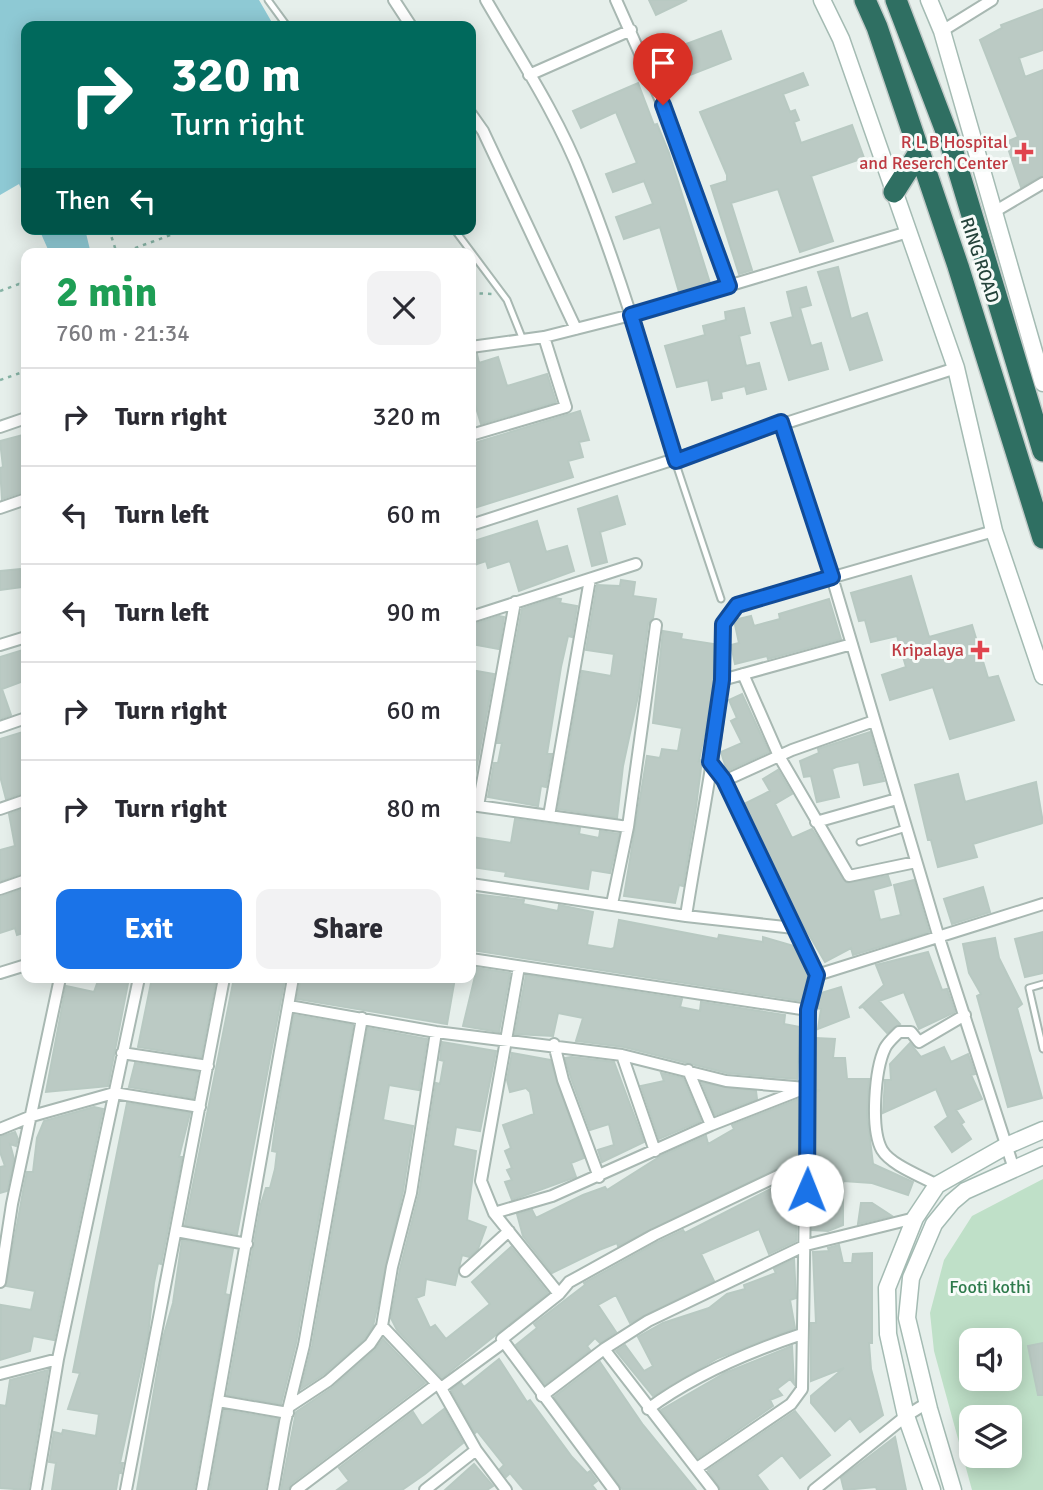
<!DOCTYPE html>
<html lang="en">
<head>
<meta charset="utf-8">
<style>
	body { margin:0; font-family:Signika,sans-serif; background:#f2f2f3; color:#2b2b33; height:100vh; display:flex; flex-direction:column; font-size:26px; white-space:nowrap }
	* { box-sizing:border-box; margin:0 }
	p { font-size:23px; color:#7c7c81 }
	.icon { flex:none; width:38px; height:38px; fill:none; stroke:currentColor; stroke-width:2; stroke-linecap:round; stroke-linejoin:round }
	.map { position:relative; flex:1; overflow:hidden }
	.drawer { position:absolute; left:21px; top:248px; width:455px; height:735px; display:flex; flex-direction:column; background:#fff; border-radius:14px; box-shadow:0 4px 18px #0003 }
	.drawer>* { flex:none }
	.guide { position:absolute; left:21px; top:21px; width:455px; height:214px; border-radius:14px; box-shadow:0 4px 18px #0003; background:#00695c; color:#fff; overflow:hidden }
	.tools { position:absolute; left:959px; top:1328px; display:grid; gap:14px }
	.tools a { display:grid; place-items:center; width:63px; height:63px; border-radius:14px; background:#fff; box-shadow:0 4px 18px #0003; font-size:35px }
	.pin { position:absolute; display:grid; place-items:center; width:60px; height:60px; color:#fff; margin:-72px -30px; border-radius:50% 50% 50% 0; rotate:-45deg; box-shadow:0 0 7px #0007 }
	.pin .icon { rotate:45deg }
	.me { position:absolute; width:77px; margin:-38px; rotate:1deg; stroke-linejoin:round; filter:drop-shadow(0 0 5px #0008) }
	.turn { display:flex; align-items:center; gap:24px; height:147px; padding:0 35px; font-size:32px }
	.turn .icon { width:91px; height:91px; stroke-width:2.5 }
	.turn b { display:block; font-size:49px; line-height:60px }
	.then { display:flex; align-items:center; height:66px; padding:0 35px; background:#0003; gap:14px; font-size:26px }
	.round { display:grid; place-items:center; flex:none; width:74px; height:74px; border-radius:14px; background:#f2f2f3 }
	.headline { display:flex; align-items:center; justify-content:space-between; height:119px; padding:0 35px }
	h1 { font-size:42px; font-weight:800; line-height:52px; color:#1e9e55 }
	.button { display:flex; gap:14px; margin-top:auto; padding:14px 35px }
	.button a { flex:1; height:80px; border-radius:14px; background:#1a73e8; color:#fff; font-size:28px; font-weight:800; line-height:80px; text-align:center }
	.button a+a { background:#f2f2f3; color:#2b2b33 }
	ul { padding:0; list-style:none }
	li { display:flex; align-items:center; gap:21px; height:98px; padding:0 35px; border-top:2px solid #e1e1e2 }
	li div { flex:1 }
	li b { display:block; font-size:26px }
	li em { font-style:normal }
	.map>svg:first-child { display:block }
	.green { fill:#bfe0c8; fill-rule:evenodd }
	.water { fill:#8ec9d4 }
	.building { fill:#bbcac4; stroke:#b8c9c2; stroke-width:2 }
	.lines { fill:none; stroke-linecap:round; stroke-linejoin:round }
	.lane-casing { stroke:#a8b8b2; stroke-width:9 }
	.street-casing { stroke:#a8b8b2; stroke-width:14 }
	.secondary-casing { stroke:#a4bbb3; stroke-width:19 }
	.highway-casing { stroke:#c2cac8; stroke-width:24 }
	.path { stroke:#86b3a5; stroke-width:2.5; stroke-dasharray:3.5 5; stroke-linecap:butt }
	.lane { stroke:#fff; stroke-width:5 }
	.street { stroke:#fff; stroke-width:10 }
	.secondary { stroke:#fff; stroke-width:16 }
	.highway { stroke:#2f6f62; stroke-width:21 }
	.route-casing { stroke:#114b97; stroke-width:18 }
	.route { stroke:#1a73e8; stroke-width:12 }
	.health-dot { fill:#e0444e; stroke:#f7fbf9; stroke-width:2.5 }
	.labels { text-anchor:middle; stroke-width:6; stroke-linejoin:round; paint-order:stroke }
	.health-label { font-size:18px; fill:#be3a42; stroke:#f7fbf9; text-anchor:end }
	.street-label { font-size:18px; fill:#24423a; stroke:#f7fbf9 }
	.park-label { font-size:18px; fill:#2d7a4b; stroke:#f7fbf9 }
</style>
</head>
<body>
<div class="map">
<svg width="1043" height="1490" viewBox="0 0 1043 1490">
	<rect width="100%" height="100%" fill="#e6efeb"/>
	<path class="green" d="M 1043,1179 L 1043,1490 L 972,1490 L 934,1351 L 930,1313 L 944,1260 L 972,1216 ZM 971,1340 L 1010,1340 L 1010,1379 L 971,1379 ZM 971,1418 L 1010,1418 L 1010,1456 L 971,1456 Z"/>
	<path class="water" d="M 0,0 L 259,0 L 274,26 L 26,26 L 26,200 L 19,184 L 0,195 Z
		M 39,229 L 85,229 L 91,254 L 50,254 Z"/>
	<path class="building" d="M 649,0 L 687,0 L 656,15 Z
		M 1043,9 L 1043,50 L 1019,58 L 1025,77 L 1043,70 L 1043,175 L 1021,187 L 1006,142 L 1018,137 L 980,40 L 1002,28 L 1001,25 Z
		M 721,31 L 731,59 L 685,77 L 675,48 Z
		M 803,73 L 808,85 L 783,94 L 790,112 L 795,110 L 799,120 L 794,122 L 801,143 L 852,125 L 864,158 L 811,176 L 833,241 L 800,252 L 778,189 L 731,203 L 752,270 L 739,274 L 711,186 L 727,181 L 727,175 L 700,112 Z
		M 638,83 L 654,125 L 657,124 L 669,153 L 710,283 L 679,292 L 660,227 L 624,239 L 616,217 L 653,204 L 644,181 L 613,192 L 606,174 L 637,163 L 616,112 L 581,128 L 573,111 Z
		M 838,267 L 851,319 L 867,313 L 882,360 L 850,370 L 818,272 Z
		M 806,287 L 811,305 L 800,308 L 811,346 L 821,343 L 828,369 L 789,380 L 771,323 L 793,317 L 787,292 Z
		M 744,308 L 750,333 L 739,336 L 746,366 L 759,363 L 766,389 L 747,394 L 745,386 L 721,392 L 722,398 L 712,400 L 708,380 L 677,387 L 665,346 L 705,335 L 703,326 L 726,320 L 725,312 Z
		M 477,354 L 479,363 L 498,357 L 507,386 L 547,374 L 556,402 L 481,424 L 471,391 L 471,355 Z
		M 580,411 L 589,440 L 579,442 L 583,457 L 568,461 L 573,477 L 471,509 L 471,444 Z
		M 23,435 L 26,447 L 26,491 L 2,499 L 0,468 L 3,467 L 0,441 Z
		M 617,496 L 625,524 L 600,532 L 607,562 L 592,566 L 578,509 Z
		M 537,521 L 546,552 L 567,546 L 574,571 L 519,591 L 510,561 L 488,568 L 486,561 L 471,566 L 471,542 Z
		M 20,569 L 23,587 L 0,590 L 0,571 Z
		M 911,576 L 929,637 L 972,625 L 988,678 L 998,676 L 1014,720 L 950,739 L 933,687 L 890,700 L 882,675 L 906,667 L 897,636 L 871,642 L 865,620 L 859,621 L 851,593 Z
		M 621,580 L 635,582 L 633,596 L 656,599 L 653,618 L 648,624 L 638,696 L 623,766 L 617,818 L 558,809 L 582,671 L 611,676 L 614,654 L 586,650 L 597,585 L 620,586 Z
		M 555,598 L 561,599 L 560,603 L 577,606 L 572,637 L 568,636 L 561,667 L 547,754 L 552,754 L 546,787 L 541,786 L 538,806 L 488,797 L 494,763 L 498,763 L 502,743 L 497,743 L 522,609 Z
		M 829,599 L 841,639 L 768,659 L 767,656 L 735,664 L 731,645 L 739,643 L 734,620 L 751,616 L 754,626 L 780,619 L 779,614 Z
		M 499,616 L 504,617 L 499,649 L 471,644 L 472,625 Z
		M 663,631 L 682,634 L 681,639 L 714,644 L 713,689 L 699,761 L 702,760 L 696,807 L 683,886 L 679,885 L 675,903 L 624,896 L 647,756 L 660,758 L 662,749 L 678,751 L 682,728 L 653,723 Z
		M 26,649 L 26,680 L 2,689 L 11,715 L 0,719 L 0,657 Z
		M 471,670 L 494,674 L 471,797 Z
		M 742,694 L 769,752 L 727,771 L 721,752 L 742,743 L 731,721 L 737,718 L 729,700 Z
		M 26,731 L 26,792 L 6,799 L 0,776 L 0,739 Z
		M 870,732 L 884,781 L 864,785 L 859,762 L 836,767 L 832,769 L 839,797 L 817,802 L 811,776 L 804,777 L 800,761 L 819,753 L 818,749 Z
		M 778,770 L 792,794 L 775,804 L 792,838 L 812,829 L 847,883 L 888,876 L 891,885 L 873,890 L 880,920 L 901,915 L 894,885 L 914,880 L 929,932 L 853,955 L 851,948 L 825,962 L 794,909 L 744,804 L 770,791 L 763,779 Z
		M 958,774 L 965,802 L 1036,782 L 1043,823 L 973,844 L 977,857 L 938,867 L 931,840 L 928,840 L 915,785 Z
		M 26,808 L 26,872 L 0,881 L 0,850 L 15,846 L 9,814 Z
		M 515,819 L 580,828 L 579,834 L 599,838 L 600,831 L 619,834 L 610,873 L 591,870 L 588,889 L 505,876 L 506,872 L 471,867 L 471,837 L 511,843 Z
		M 983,887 L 990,912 L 952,924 L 944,899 Z
		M 26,888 L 26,932 L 17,935 L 15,928 L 0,933 L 0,897 Z
		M 473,894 L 524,900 L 523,904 L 558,911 L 559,905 L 593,912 L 587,945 L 611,949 L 614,948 L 619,920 L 718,939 L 719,935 L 763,942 L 763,937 L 794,946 L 808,974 L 802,1001 L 471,950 Z
		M 1043,932 L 1043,973 L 1025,977 L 1015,939 Z
		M 995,938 L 999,958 L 1022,1004 L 1017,1008 L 1042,1098 L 1008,1107 L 977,996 L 981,994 L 969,973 L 963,944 Z
		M 928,952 L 942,990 L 947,989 L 955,1012 L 919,1029 L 904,992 L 879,1001 L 900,1024 L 887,1033 L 863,1007 L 859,1008 L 884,985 L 876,965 Z
		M 477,968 L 510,973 L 499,1032 L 463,1026 Z
		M 526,975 L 682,999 L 680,1007 L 700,1011 L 701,1002 L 785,1015 L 784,1024 L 800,1027 L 797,1079 L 727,1073 L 624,1047 L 576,1041 L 583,1018 L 558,1013 L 553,1036 L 515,1034 Z
		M 99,978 L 129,978 L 108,1086 L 46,1092 L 66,986 L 94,992 Z
		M 152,978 L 216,979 L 201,1057 L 138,1047 Z
		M 234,978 L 285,978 L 237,1234 L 185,1225 Z
		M 301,978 L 455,978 L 447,1024 L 297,999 Z
		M 841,987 L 849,1017 L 818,1029 L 821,1009 L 817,1008 L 821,993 Z
		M 294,1015 L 353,1025 L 296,1343 L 281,1404 L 227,1395 L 261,1204 L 266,1188 L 270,1188 L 275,1169 L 277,1152 L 272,1151 L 277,1114 Z
		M 368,1028 L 427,1039 L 419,1090 L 389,1085 L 383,1120 L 413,1126 L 403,1191 L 373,1326 L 364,1339 L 323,1375 L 301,1389 L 312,1346 Z
		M 815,1038 L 835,1039 L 833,1058 L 845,1058 L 847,1079 L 869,1079 L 867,1115 L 873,1164 L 913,1182 L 908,1195 L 872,1183 L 843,1181 L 843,1225 L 828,1231 L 812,1230 L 815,1092 L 820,1090 L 816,1090 Z
		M 442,1042 L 496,1051 L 480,1131 L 456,1127 L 453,1146 L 476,1151 L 467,1220 L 486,1227 L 478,1249 L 469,1257 L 462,1255 L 455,1285 L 426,1279 L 424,1295 L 416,1298 L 430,1328 L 435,1325 L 446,1339 L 490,1304 L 472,1282 L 511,1247 L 548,1293 L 442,1378 L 397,1330 L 391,1318 L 400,1269 L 419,1194 L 436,1083 L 440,1084 L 444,1061 L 440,1060 Z
		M 910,1043 L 921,1057 L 944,1047 L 951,1062 L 968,1054 L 971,1062 L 975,1074 L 971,1075 L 982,1099 L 956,1110 L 964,1122 L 961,1124 L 971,1139 L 952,1152 L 935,1127 L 948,1117 L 936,1089 L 883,1113 L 885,1080 L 891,1080 L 890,1064 Z
		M 512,1053 L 550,1060 L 584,1158 L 571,1163 L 576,1177 L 512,1200 L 505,1182 L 512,1180 L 507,1170 L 512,1168 L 505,1151 L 511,1148 L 503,1125 L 534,1114 L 530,1092 L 526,1088 L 510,1092 L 507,1080 Z
		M 571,1057 L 614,1062 L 644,1142 L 602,1162 L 598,1150 L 614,1145 L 609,1124 L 590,1130 L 571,1078 L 565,1058 Z
		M 135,1063 L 198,1072 L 193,1098 L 129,1087 Z
		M 661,1073 L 683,1078 L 701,1121 L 659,1139 L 641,1086 L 664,1081 Z
		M 702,1083 L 756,1091 L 757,1099 L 715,1115 Z
		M 799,1099 L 798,1158 L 618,1246 L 617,1243 L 599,1250 L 552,1273 L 523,1236 L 517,1214 L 532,1210 L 536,1218 L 583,1195 L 605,1187 L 607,1190 L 661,1156 L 706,1136 L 708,1144 L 734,1129 L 732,1125 Z
		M 127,1103 L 190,1113 L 179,1157 L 182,1157 L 161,1264 L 158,1263 L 154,1283 L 148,1335 L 120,1463 L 123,1463 L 121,1473 L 119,1472 L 116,1490 L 52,1490 L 56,1463 L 49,1462 L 54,1432 L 62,1434 L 63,1430 L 96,1436 L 99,1414 L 68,1409 L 80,1373 L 73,1372 Z
		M 94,1107 L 103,1109 L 54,1340 L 33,1336 L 30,1351 L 0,1360 L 1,1305 L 31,1310 L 35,1291 L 6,1286 L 24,1186 L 27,1172 L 33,1172 L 37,1138 L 44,1121 Z
		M 15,1132 L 18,1139 L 16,1146 L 10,1144 L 14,1159 L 7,1191 L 0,1193 L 0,1167 L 5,1166 L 0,1152 L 0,1137 Z
		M 798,1175 L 797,1183 L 794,1183 L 794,1213 L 797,1213 L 796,1241 L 769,1254 L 759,1229 L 701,1254 L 714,1281 L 630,1323 L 616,1295 L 598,1305 L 616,1332 L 600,1343 L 595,1338 L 587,1346 L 590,1350 L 545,1384 L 516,1345 L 537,1328 L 534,1324 L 585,1285 L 584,1283 L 658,1242 L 683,1230 L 685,1233 Z
		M 861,1203 L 872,1203 L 892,1216 L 858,1224 Z
		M 182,1240 L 233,1249 L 225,1294 L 229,1295 L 194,1490 L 137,1490 L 163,1338 L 173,1303 Z
		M 839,1245 L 843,1263 L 852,1263 L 853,1254 L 872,1253 L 872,1343 L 869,1343 L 871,1369 L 883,1415 L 860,1432 L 850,1418 L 835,1431 L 811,1403 L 811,1396 L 844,1368 L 811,1381 L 811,1323 L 816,1323 L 813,1252 L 829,1251 L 828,1248 Z
		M 794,1259 L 796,1298 L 790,1300 L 795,1328 L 718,1358 L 653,1396 L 616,1351 L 625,1345 L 644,1371 L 653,1366 L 638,1337 L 663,1323 L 709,1308 L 727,1294 L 745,1289 L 744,1285 L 776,1273 L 774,1269 Z
		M 383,1339 L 425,1383 L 291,1484 L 288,1490 L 281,1490 L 296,1412 L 333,1387 L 375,1350 Z
		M 1043,1343 L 1043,1395 L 1038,1395 L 1028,1346 Z
		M 792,1346 L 794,1384 L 790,1379 L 777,1389 L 782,1395 L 770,1400 L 773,1406 L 698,1458 L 661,1410 L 725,1373 Z
		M 499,1359 L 527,1402 L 530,1400 L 572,1457 L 587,1473 L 590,1471 L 597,1481 L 592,1485 L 596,1490 L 524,1490 L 510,1473 L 506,1477 L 500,1469 L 504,1465 L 477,1431 L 475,1433 L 451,1390 L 461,1383 L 464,1387 Z
		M 600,1362 L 643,1425 L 696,1490 L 622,1489 L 554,1397 Z
		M 48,1370 L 28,1490 L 0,1488 L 0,1405 L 6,1406 L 10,1380 Z
		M 444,1409 L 463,1443 L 425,1474 L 402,1490 L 337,1490 L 349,1481 L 339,1468 L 413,1412 L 422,1426 Z
		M 224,1410 L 278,1419 L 265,1490 L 210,1490 Z
		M 795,1411 L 830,1455 L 800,1478 L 782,1455 L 757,1475 L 768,1490 L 721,1490 L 708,1470 Z
		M 895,1437 L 906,1490 L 877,1490 L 876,1487 L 844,1490 L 841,1478 Z
		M 474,1464 L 493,1486 L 487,1490 L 445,1490 Z"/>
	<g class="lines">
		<g class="lane-casing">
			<path id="lane" d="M 268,0 L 287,26
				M 454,229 L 507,300 L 523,340
				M 675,461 L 721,599
				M 860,842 L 906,828
				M 1043,984 L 1029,988 L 1043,1049"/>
		</g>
		<g class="street-casing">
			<path id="street" d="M 394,0 L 411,26
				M 486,0 C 519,57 558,116 582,178 C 619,270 647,366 675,461
				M 616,0 L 674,130 L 729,286
				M 942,31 L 992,0
				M 529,75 L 631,30
				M 471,114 L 483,131 L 576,329
				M 994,212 L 1043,183
				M 471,347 L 544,337 L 631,315 L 908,232
				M 781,422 L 832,577 L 939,938 L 1014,1169
				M 0,427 L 26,418
				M 471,435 L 566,407 L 544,337
				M 0,508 L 26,499
				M 471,525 L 956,368
				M 471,617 L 636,564
				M 0,645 L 26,637
				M 743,674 L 779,756 L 849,876 L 916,862
				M 722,680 L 852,644
				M 0,727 L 26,718
				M 724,781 L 792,750 L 874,721
				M 471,805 L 628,827
				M 478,806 L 515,602
				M 0,809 L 26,800
				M 549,816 L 590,579
				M 816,822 L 897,799
				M 471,884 L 686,916 L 794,928
				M 0,889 L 26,880
				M 612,904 L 628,827 L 656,625
				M 686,916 C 698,838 715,760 722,681 C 725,655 714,625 736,605 L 994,531
				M 471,959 L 808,1010
				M 519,967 L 481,1181 L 494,1213 L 559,1294
				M 0,973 L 26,965
				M 817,975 L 1043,904
				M 289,1006 L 436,1032 L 622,1055 L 726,1081 L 806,1088
				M 554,1044 L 563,1080 L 599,1177
				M 122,1053 L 208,1066
				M 622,1055 L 655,1151
				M 688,1070 L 711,1125
				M 0,1129 L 32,1116 L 114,1093 L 200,1107
				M 937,1185 C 921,1176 891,1165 882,1150 C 870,1129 875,1069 885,1048 C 888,1042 894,1037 899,1032 L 911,1032 L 919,1042 L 965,1015
				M 494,1213 L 552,1196 L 711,1125 L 803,1089
				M 176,1231 L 247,1244
				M 465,1271 L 509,1231
				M 0,1282 L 12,1204 L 60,978
				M 382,1326 L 441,1388 L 476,1450 L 425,1490
				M 504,1342 L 614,1490
				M 604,1349 L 713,1490
				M 0,1374 L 58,1359
				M 441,1388 L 504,1342 L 502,1339 L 559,1294 L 569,1282 L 654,1235 L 807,1162
				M 542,1396 L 604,1349 L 648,1321 L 806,1245 L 915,1218
				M 218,1401 L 288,1413
				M 290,1406 L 328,1381 L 370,1344 L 382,1326 L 392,1267 L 411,1193 L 436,1032
				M 648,1409 C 694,1375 748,1352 802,1334
				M 476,1450 L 506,1490
				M 697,1468 L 791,1404 L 802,1389 L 808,1010 L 817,975 L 724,781 L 710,762
				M 36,1490 L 58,1359 L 139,978
				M 126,1490 L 224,978
				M 202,1490 L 293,978
				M 273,1490 L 285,1422 L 304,1345 L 362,1018
				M 296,1490 L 437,1384
				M 814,1490 L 906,1416 L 927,1403"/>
		</g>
		<g class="secondary-casing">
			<path id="secondary" d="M 822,0 L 841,39 L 956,368 L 994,531 L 1043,676
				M 929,0 L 942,31 L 1043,383
				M 932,1490 L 906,1416 L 888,1334 L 887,1288 L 915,1218 L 937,1185 L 1006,1146 L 1043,1130
				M 953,1490 L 929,1409 L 907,1318 L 911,1278 L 934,1224 L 952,1202 L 965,1191 L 1043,1156"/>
		</g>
		<g class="highway-casing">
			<path id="highway" d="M 865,0 L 877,27 L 958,266 L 1043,538
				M 896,0 L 949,139 L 1043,451
				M 894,192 L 920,151"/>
		</g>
		<path class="path" d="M 109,229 L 117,254
			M 119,254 L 187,229
			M 0,291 L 19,284 L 26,286
			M 471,293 L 492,294
			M 0,380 L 26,371"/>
		<use href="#lane" class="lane"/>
		<use href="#street" class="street"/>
		<use href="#secondary" class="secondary"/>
		<use href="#highway" class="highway"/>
	</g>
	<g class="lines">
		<g class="route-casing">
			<path id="route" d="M 663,105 L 729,286 L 631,315 L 676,461 L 781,422 L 832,577 L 737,605 L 723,624 L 722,680 L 710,762 L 724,780 L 817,975 L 808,1010 L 807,1190"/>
		</g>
		<use href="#route" class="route"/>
	</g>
	<g class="health-dot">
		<path d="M1020.5 141.5h7v7h7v7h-7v7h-7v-7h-7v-7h7z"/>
		<path d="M976.5 639.5h7v7h7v7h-7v7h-7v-7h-7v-7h7z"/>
	</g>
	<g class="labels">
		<g class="health-label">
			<text x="1008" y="148">R L B Hospital<tspan x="1008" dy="21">and Reserch Center</tspan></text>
			<text x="964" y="656">Kripalaya</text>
		</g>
		<g class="street-label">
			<text transform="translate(980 260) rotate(72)" y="6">RING ROAD</text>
		</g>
		<g class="park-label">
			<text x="990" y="1293">Footi kothi</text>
		</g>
	</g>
</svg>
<div class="tools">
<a><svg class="icon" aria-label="sound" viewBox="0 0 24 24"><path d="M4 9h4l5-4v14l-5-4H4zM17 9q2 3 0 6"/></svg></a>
<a><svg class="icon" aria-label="layers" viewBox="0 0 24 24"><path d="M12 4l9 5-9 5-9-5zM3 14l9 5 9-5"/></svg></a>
</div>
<div class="pin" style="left:663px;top:105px;background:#d93025"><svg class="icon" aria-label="arrive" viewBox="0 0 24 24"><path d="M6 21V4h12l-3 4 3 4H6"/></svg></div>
<svg class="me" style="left:807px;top:1190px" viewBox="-20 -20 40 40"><circle r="19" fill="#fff"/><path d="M0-13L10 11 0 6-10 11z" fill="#1a73e8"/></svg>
<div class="guide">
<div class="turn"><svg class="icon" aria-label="right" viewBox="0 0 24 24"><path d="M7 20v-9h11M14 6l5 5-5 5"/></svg><div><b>320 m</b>Turn right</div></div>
<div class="then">Then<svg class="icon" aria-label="left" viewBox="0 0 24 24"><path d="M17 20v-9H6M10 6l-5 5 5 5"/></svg></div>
</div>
<section class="drawer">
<div class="headline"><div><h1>2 min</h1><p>760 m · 21:34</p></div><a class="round"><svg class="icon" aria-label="close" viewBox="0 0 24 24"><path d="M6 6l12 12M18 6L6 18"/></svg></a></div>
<ul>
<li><svg class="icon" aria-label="right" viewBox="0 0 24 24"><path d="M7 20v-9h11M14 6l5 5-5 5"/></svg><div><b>Turn right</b></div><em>320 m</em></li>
<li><svg class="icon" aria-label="left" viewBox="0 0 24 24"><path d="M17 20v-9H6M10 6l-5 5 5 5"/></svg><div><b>Turn left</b></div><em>60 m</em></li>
<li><svg class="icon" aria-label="left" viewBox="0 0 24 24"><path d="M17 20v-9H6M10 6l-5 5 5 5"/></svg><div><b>Turn left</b></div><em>90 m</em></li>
<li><svg class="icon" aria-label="right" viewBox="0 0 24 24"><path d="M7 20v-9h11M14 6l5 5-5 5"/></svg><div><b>Turn right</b></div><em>60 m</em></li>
<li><svg class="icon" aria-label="right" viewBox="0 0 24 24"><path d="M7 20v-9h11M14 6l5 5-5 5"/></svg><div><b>Turn right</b></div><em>80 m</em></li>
</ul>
<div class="button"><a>Exit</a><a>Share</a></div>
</section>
</div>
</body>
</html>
